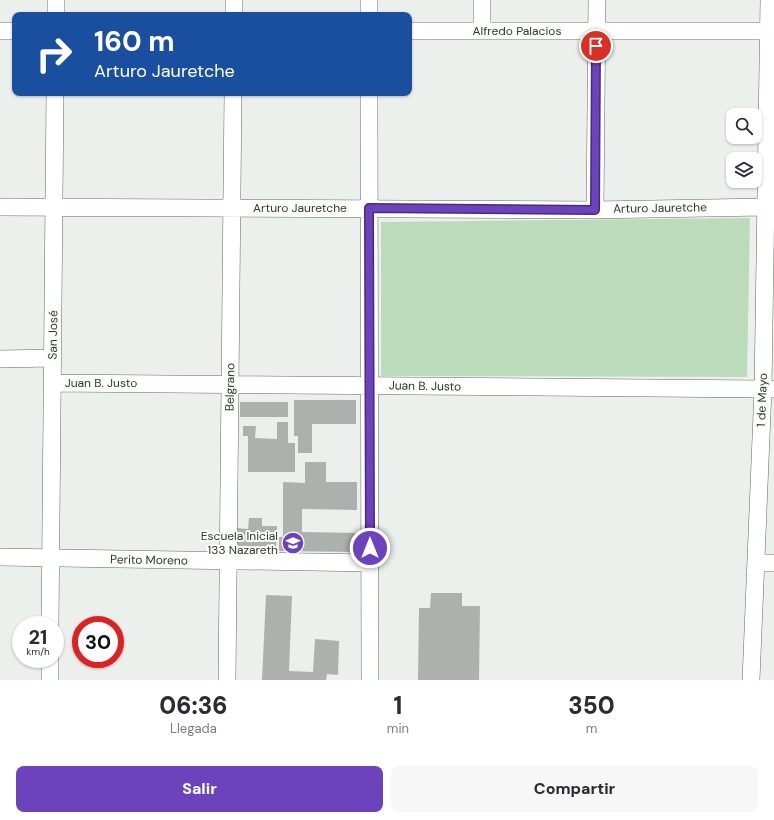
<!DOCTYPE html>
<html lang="es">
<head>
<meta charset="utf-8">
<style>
	body { margin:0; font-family:"DM Sans",sans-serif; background:#f7f7f7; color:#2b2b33; height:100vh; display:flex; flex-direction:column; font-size:15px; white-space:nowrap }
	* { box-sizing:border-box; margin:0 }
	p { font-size:13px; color:#7c7c81 }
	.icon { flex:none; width:22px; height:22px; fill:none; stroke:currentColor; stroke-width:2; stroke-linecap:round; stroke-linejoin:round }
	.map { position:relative; height:680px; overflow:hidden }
	.drawer { display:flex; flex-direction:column; background:#fff; flex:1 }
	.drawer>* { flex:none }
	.hud { position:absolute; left:12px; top:12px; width:400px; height:84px; border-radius:8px; box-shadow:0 1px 3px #0004; background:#1a4fa0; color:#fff; overflow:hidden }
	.fabs { position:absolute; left:726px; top:108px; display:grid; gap:8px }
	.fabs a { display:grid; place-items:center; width:36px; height:36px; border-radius:8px; background:#fff; box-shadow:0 1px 3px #0004; font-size:20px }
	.speed { position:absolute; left:12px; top:616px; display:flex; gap:8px; font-size:20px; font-weight:700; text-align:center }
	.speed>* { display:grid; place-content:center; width:52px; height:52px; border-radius:50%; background:#fff; box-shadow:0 1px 3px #0004; line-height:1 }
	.speed small { font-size:10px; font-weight:400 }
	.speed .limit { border:6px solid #d22; background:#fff; color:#111 }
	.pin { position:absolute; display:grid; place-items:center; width:34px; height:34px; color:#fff; margin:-17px; border:2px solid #fff; border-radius:50%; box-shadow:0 1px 4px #0007 }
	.me { position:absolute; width:44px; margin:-22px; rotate:0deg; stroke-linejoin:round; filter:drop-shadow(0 0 3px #0008) }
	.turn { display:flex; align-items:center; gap:14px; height:84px; padding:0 16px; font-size:18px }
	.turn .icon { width:52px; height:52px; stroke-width:2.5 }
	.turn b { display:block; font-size:28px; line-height:34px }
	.eta { display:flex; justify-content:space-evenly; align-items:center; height:68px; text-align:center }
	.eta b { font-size:24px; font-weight:800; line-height:28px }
	.cta { display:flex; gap:8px; margin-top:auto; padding:8px 16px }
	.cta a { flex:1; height:46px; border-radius:8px; background:#6c43bc; color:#fff; font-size:16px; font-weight:800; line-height:46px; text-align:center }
	.cta a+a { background:#f7f7f7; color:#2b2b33 }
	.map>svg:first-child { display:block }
	.green { fill:#bcdbbb }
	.building { fill:#adb1ad }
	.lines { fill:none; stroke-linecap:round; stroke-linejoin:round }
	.street-casing { stroke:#656865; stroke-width:18 }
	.street { stroke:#fff; stroke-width:17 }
	.route-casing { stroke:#462c7a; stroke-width:10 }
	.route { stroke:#6c43bc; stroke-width:7 }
	.labels { text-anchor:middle; stroke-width:4; stroke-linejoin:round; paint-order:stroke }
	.street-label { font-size:12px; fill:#343634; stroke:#fafdf9 }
	.poi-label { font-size:12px; fill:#343634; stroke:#fafdf9; text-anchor:end }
</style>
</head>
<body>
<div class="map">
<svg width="774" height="680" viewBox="0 0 774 680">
	<rect width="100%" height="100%" fill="#ecf0ec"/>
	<path class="green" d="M 750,218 L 747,377 L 381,376 L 381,222 Z"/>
	<path class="building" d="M 294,400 L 356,400 L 356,424 L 312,424 L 312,453 L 298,453 L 298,436 L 294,436 Z
		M 240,402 L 288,402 L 288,417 L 240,417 Z
		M 277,422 L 288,422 L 288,443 L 295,443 L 295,472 L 248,472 L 248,436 L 243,436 L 243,426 L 256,426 L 255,438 L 277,439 Z
		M 305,462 L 326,462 L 326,482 L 357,482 L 357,510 L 302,509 L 302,532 L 359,533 L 359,542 L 352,552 L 279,551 L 279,537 L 283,537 L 283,482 L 305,483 Z
		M 249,518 L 262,518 L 262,526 L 277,526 L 276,551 L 242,550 L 235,545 L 236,528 L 248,529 Z
		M 431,593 L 462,593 L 462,606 L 480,606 L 479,680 L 418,680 L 419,608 L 430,608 Z
		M 266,595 L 292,596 L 289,671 L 313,672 L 315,639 L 339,641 L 338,675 L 327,674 L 326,680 L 262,680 Z"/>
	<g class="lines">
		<g class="street-casing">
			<path id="street" d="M 369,0 L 369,15
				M 56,15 L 56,0
				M 234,15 L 234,0
				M 0,31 L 15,31
				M 409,31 L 770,31
				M 482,31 L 482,0
				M 369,93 L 370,680
				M 0,207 L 595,210 L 767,207
				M 595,210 L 597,0
				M 0,359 L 53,358
				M 52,383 L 774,389
				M 0,557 L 370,563
				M 756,563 L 774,563
				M 50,625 L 55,93
				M 50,680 L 50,659
				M 227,680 L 233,93
				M 751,680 L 763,389 L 769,0"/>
		</g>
		<use href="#street" class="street"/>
	</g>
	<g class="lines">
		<g class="route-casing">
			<path id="route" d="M 370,548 L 369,208 L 595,210 L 596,46"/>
		</g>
		<use href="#route" class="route"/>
	</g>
	<defs>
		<g id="school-disc" transform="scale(1.15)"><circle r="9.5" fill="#6c43bc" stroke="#fafdf9"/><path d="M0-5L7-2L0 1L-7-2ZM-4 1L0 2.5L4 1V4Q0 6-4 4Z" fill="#fff"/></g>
	</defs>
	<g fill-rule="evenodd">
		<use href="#school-disc" x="293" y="543"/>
	</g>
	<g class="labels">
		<g class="street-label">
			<text x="517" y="35">Alfredo Palacios</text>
			<text x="300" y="212">Arturo Jauretche</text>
			<text transform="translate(660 208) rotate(-1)" y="4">Arturo Jauretche</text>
			<text transform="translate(53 335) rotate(-89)" y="4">San José</text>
			<text x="101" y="387">Juan B. Justo</text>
			<text transform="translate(425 386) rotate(1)" y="4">Juan B. Justo</text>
			<text transform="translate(230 387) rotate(-89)" y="4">Belgrano</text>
			<text transform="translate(762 400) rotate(-88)" y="4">1 de Mayo</text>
			<text transform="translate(149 560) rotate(1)" y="4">Perito Moreno</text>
		</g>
		<g class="poi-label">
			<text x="278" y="540">Escuela Inicial<tspan x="278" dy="14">133 Nazareth</tspan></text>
		</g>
	</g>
</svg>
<div class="fabs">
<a><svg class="icon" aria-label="search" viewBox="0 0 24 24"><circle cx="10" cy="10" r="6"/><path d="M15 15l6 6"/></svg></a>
<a><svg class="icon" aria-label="layers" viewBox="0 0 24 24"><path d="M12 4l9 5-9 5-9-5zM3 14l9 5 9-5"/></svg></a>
</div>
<div class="speed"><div>21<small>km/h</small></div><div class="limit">30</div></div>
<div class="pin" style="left:596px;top:46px;background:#d93025"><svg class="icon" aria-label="arrive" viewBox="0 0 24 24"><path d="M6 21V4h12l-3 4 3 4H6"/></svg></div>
<svg class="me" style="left:370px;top:548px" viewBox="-20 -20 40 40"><circle r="17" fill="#6c43bc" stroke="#fff" stroke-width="3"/><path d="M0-11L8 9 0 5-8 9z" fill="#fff"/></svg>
<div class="hud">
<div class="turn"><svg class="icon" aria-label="right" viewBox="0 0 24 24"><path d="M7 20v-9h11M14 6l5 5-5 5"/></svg><div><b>160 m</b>Arturo Jauretche</div></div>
</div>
</div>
<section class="drawer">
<div class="eta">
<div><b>06:36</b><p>Llegada</p></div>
<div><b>1</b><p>min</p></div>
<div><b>350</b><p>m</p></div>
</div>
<div class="cta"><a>Salir</a><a>Compartir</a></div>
</section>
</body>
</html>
